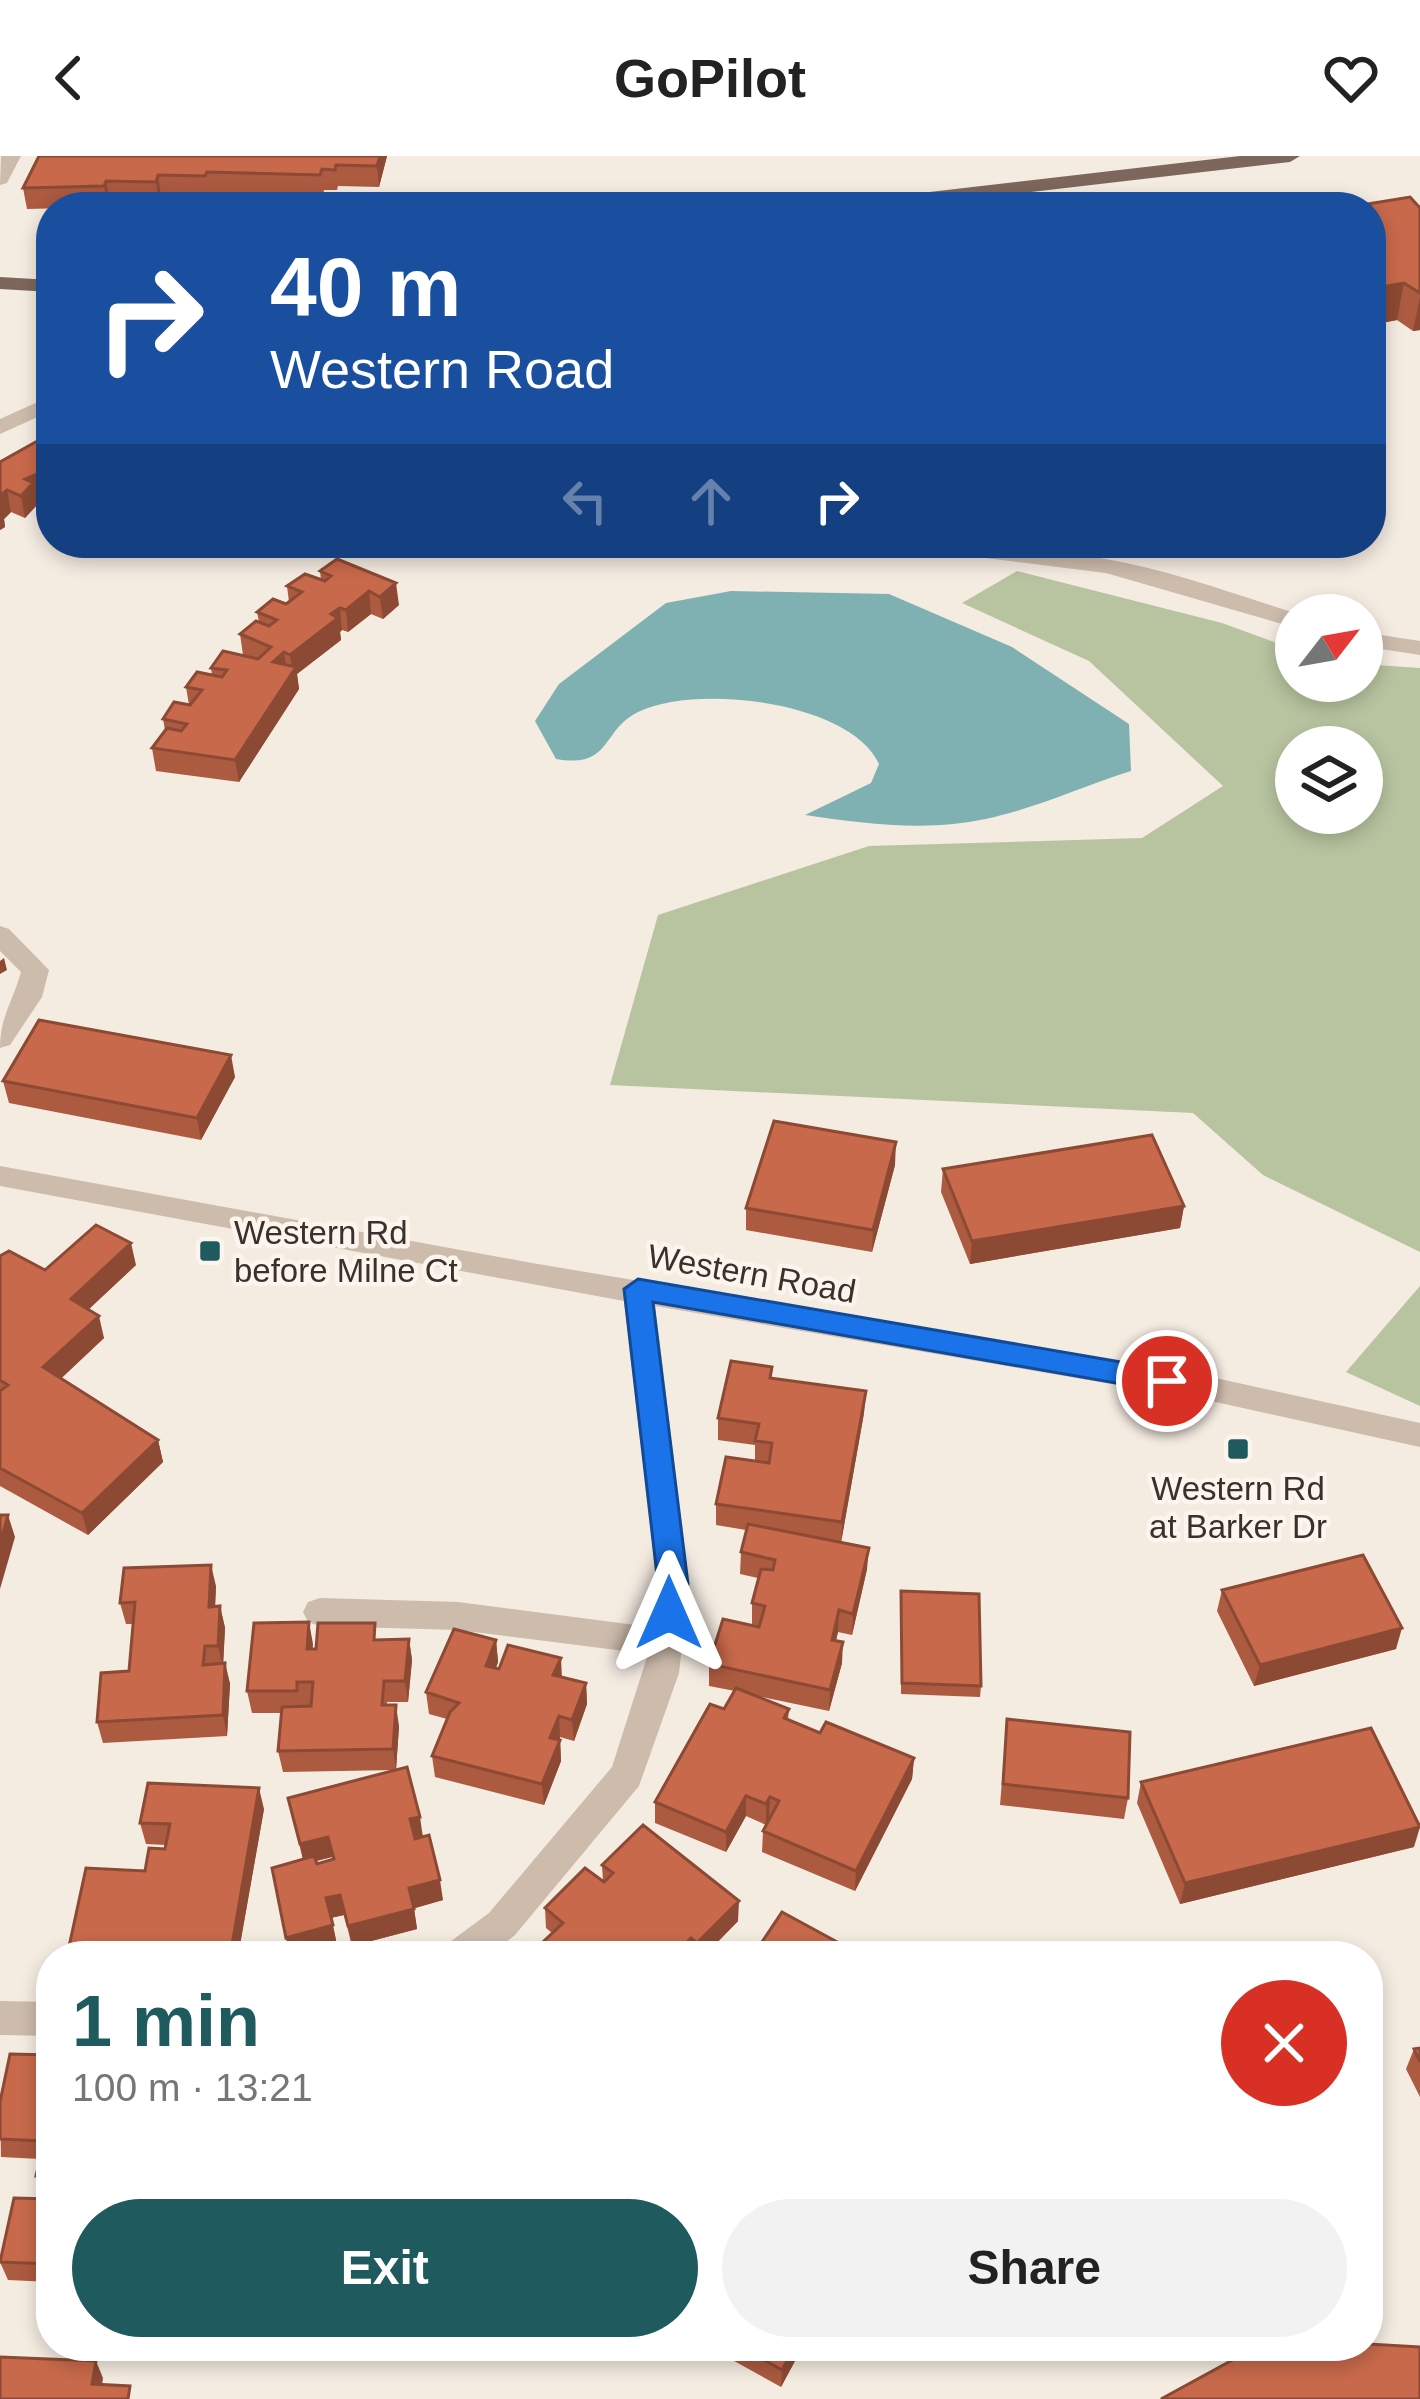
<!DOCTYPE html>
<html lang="en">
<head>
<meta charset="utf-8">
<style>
	body { margin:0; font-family:Helvetica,sans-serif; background:#f2f2f2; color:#222; height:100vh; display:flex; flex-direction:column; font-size:45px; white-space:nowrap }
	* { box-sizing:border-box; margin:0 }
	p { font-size:39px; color:#767676 }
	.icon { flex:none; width:66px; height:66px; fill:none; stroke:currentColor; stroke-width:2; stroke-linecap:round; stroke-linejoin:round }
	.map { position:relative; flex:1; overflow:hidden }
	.details { position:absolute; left:36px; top:1785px; width:1347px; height:420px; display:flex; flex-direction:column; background:#fff; border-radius:48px; box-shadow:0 6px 18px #0003 }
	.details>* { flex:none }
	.top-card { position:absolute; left:36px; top:36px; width:1350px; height:366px; border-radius:48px; box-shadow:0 6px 18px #0003; background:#1a4fa0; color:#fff; overflow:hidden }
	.needle { width:78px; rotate:59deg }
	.fabs { position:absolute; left:1275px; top:438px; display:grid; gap:24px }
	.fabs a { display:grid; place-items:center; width:108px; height:108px; border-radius:50%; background:#fff; box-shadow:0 6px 18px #0003; font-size:60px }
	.pin { position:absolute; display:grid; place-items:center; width:102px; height:102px; color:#fff; margin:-51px; border:6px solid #fff; border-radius:50%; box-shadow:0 3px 12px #0007 }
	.me { position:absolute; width:132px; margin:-66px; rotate:0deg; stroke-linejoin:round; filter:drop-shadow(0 0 9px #0008) }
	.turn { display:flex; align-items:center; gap:42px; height:252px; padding:0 36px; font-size:54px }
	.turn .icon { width:156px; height:156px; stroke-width:2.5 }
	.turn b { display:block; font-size:84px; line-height:102px }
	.lanes { display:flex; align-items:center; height:114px; padding:0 36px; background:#0003; justify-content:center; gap:60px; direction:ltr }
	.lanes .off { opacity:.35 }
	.round { display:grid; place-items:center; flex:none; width:126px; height:126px; border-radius:63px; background:#f2f2f2 }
	.summary { display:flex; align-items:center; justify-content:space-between; height:204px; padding:0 36px }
	h1 { font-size:72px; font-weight:700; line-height:90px; color:#1f5a5e }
	.primary-button { display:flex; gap:24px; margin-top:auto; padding:24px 36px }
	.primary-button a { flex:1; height:138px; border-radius:72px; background:#1f5a5e; color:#fff; font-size:48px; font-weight:700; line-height:138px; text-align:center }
	.primary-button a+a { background:#f2f2f2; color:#222 }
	header { display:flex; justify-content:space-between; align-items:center; height:156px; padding:0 36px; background:#fff; font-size:54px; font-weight:700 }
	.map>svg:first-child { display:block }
	.green { fill:#b8c4a0; fill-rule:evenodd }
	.water { fill:#7fb0b2 }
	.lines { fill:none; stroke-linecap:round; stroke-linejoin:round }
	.minor { fill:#cdbbac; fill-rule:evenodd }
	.major { fill:#7d675c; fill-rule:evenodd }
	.wall { fill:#ac5a40; fill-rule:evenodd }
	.shaded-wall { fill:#8c4a34 }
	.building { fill:#c8694b; stroke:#8c4a34; stroke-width:3 }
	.route { fill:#1a73e8; stroke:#114b97; stroke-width:3 }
	.poi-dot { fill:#1f5a5e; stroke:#fbf5ee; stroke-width:4.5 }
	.labels { text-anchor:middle; stroke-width:9; stroke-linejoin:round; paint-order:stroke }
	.poi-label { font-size:33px; fill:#3b302b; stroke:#fbf5ee; text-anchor:start }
	.street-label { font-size:33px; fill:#3b302b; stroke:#fbf5ee }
</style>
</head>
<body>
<header><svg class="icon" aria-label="back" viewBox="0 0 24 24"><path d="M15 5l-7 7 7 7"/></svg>GoPilot<svg class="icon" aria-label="heart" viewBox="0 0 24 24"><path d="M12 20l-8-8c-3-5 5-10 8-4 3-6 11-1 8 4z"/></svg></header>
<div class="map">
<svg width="1420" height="2243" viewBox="0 0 1420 2243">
	<rect width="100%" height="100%" fill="#f4ebe1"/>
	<path class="green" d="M 1017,415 L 1222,467 L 1296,494 L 1296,525 L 1362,525 L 1362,508 L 1420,512 L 1420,1096 L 1263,1019 L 1193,957 L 610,929 L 658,759 L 869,690 L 1142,682 L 1223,630 L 1089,505 L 962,447 ZM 1296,591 L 1362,591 L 1362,657 L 1296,657 Z
		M 1420,1130 L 1420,1250 L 1346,1216 Z"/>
	<path class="water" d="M 731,435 L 889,438 L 1012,491 L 1129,568 L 1131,615 C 1074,633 1013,663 953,668 C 904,673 853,666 805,659 L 871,627 L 879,608 C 851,546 697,527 638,556 C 601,574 612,613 556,603 L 535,565 L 559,528 L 666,447 Z"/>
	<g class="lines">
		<path class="minor" d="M 1,0 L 21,0 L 7,27 L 0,29 Z
			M 48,124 L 51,125 L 51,164 L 41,158 L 38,130 Z
			M 51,240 L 51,255 L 0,278 L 0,263 Z
			M 811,387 C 910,387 1008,385 1106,403 C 1173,415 1237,439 1301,459 L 1296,459 L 1296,472 L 1106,417 L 985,402 L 823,394 Z
			M 1362,476 L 1420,485 L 1420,499 L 1362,490 Z
			M 0,770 L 9,773 L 49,814 L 42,841 L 10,889 L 0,892 C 0,861 13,845 21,816 L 0,795 Z
			M 0,1010 L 532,1107 L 1211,1221 L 1420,1267 L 1420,1291 L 1211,1245 L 655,1150 L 689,1428 L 679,1517 L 639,1630 L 515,1779 L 488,1800 L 442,1800 L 447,1788 L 489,1757 L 612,1611 L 648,1498 L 458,1474 L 320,1470 L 308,1466 L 303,1456 L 308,1446 L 320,1442 L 458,1446 L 651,1471 L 657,1428 L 624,1145 L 0,1030 Z
			M 0,1845 L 51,1846 L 51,1880 L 0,1879 Z"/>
		<path class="major" d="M 1240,0 L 1300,0 L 1290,6 L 903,51 L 842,51 L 852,45 Z
			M 0,121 L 51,124 L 51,136 L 0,133 Z"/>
	</g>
	<path class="wall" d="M 39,0 L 387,0 L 379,31 L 338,30 L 337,34 L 324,34 L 323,40 L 210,37 L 208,41 L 161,40 L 159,47 L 110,46 L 108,51 L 27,53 L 23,32 Z
		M 1420,52 L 1420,174 L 1413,175 L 1397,164 L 1371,169 Z
		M 51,279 L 51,344 L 49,345 L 41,340 L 36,342 L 37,349 L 25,362 L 11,356 L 4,363 L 5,371 L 0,374 L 0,306 Z
		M 337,403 L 399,449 L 383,463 L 371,458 L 348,476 L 342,474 L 340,476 L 341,484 L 297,518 L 299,533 L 239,626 L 156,615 L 152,592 L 165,574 L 163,563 L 189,549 L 186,531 L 212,519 L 211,512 L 243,499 L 240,478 L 259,466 L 257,456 L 286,448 L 289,446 L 287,430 L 321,424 L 320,415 Z
		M 235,921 L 201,984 L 9,947 L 3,925 Z
		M 895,1009 L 872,1096 L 746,1074 L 746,1052 Z
		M 943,1013 L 1184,1050 L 1180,1072 L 970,1108 L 941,1036 Z
		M 0,1100 L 45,1114 L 136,1109 L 88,1154 L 104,1182 L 60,1223 L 158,1284 L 163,1306 L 88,1379 L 0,1330 Z
		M 772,1211 L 772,1222 L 864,1257 L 841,1386 L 867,1413 L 852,1479 L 838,1476 L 836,1484 L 842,1507 L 829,1555 L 752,1539 L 789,1553 L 788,1564 L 820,1577 L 914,1602 L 912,1623 L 855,1735 L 762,1696 L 763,1675 L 766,1669 L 746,1660 L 726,1696 L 655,1667 L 655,1646 L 724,1553 L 735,1535 L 709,1530 L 709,1508 L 759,1471 L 752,1468 L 752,1447 L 758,1422 L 740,1418 L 741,1396 L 746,1374 L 716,1369 L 716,1348 L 755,1305 L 755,1289 L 718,1284 L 718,1262 Z
		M 216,1430 L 215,1451 L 220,1450 L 225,1472 L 223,1507 L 225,1507 L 230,1528 L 227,1580 L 103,1587 L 97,1566 L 129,1515 L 133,1468 L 126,1468 L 120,1447 Z
		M 1222,1434 L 1396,1493 L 1254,1530 L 1217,1455 Z
		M 901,1435 L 981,1530 L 980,1541 L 901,1538 Z
		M 309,1466 L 312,1493 L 378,1483 L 409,1483 L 412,1504 L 408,1546 L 387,1546 L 387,1549 L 399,1570 L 396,1614 L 423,1680 L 443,1744 L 414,1752 L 417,1773 L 352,1790 L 344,1759 L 331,1762 L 337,1789 L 290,1800 L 303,1704 L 288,1642 L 396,1614 L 283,1616 L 278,1595 L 282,1557 L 252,1557 L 247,1535 ZM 332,1701 L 333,1704 L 317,1708 L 316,1705 Z
		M 496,1484 L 498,1506 L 496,1512 L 562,1521 L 586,1527 L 587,1548 L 574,1585 L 560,1581 L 561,1605 L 544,1649 L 435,1621 L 432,1600 L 447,1563 L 429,1558 L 426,1536 Z
		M 1007,1563 L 1128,1642 L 1124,1663 L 1000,1649 Z
		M 1141,1626 L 1414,1691 L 1180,1748 L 1137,1647 Z
		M 264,1653 L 238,1800 L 67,1800 L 165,1693 L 166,1689 L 146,1688 L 140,1667 Z
		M 602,1709 L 738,1765 L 704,1800 L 528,1800 L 552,1777 L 546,1772 L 545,1752 L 603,1726 Z
		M 1420,1892 L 1420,1941 L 1406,1913 L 1414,1893 Z
		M 51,1899 L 51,2039 L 44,2039 L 36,2020 L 40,2003 L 1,2001 L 0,1946 Z
		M 51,2043 L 51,2126 L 8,2124 L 0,2106 Z
		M 707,2190 L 803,2190 L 781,2231 Z"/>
	<path class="shaded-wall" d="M 380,0 L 387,0 L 379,31 L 377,10 Z
		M 158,19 L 161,40 L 159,47 L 156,26 Z
		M 106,25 L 110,46 L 108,51 L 104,30 Z
		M 1404,127 L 1397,164 L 1371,169 L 1371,133 Z
		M 1420,141 L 1420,174 L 1413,175 Z
		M 37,318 L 41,340 L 36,342 L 37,349 L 25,362 L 21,340 L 25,323 Z
		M 51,318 L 51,344 L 49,345 L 44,323 Z
		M 7,334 L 11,356 L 4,363 L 5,371 L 0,374 L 0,340 Z
		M 396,427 L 399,449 L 383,463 L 380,441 Z
		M 369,435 L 371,458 L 348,476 L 346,454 Z
		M 340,452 L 342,474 L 340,476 L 341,484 L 297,518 L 299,533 L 239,626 L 235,604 L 293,517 L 290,499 Z
		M 284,496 L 287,518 L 273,506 Z
		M 4,802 L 7,814 L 0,818 L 0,805 Z
		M 231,899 L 235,921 L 201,984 L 197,962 Z
		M 896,986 L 895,1009 L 872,1096 L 873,1074 Z
		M 1184,1050 L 1180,1072 L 970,1108 L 972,1085 Z
		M 131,1087 L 136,1109 L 76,1165 L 71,1143 Z
		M 99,1160 L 104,1182 L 49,1234 L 43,1211 Z
		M 866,1235 L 864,1257 L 841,1387 L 842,1366 Z
		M 158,1284 L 163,1306 L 88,1379 L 82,1357 Z
		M 8,1359 L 15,1381 L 0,1433 L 0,1388 Z
		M 869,1392 L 867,1413 L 852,1479 L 853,1458 Z
		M 211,1409 L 216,1430 L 214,1473 L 209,1451 Z
		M 220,1450 L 225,1472 L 223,1512 L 218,1490 Z
		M 839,1454 L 838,1476 L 831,1505 L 832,1484 Z
		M 309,1466 L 313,1488 L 311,1514 L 307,1493 Z
		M 1402,1472 L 1396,1493 L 1254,1530 L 1260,1509 Z
		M 409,1483 L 412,1504 L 408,1546 L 405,1525 Z
		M 496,1484 L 498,1506 L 488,1532 L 486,1510 Z
		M 843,1486 L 842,1507 L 829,1555 L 830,1534 Z
		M 561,1502 L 562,1523 L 553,1519 Z
		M 225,1507 L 230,1528 L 227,1580 L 223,1559 Z
		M 586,1527 L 587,1548 L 574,1585 L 572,1564 Z
		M 396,1549 L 399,1570 L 396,1614 L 393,1593 Z
		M 559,1560 L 560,1581 L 552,1603 L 550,1582 Z
		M 560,1584 L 561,1605 L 544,1649 L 542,1628 Z
		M 914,1602 L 912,1623 L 855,1735 L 856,1715 Z
		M 259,1632 L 264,1653 L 238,1800 L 232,1800 L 231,1795 Z
		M 746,1640 L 746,1660 L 726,1696 L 726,1676 Z
		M 770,1641 L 769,1662 L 766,1669 L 766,1648 Z
		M 420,1661 L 423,1682 L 413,1684 L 410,1663 Z
		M 1420,1671 L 1414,1691 L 1180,1748 L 1185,1727 Z
		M 328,1681 L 332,1701 L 304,1708 L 300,1688 Z
		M 440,1724 L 443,1744 L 412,1753 L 409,1732 Z
		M 340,1739 L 344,1759 L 330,1762 L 326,1742 Z
		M 739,1745 L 738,1765 L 704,1800 L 697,1800 L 697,1787 Z
		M 414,1753 L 417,1773 L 352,1790 L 348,1770 Z
		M 333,1769 L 337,1789 L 290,1800 L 286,1782 Z
		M 691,1782 L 691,1800 L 674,1800 Z
		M 795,2190 L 803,2190 L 781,2231 L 782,2214 Z
		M 96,2205 L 103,2222 L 100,2243 L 92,2228 Z"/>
	<path class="building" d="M 39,0 L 380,0 L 377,10 L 336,9 L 335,14 L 322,13 L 320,19 L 207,16 L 205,20 L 158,19 L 156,26 L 106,25 L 104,30 L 23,32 Z
		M 1410,41 L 1420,52 L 1420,137 L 1404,127 L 1371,133 L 1371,51 L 1349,51 Z
		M 50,278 L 51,318 L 44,323 L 37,318 L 25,323 L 33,327 L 21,340 L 7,334 L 0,340 L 0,306 Z
		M 337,403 L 396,427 L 380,441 L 369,435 L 346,454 L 340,452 L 331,458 L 338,462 L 290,499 L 284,496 L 273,506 L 296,511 L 235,604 L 152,592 L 167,572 L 181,575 L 187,568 L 163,563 L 174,546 L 190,549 L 202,534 L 186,531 L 197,516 L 222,521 L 227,514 L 211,512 L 223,495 L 258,503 L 271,491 L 240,478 L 256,465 L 269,470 L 277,464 L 257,456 L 273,443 L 286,448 L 302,436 L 287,430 L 305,418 L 325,425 L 331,420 L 320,415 Z
		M 39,864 L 231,899 L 197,962 L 3,925 Z
		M 774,965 L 896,986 L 873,1074 L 746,1052 Z
		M 1152,979 L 1184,1050 L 972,1085 L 943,1013 Z
		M 96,1069 L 131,1087 L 71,1143 L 99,1160 L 43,1211 L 158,1284 L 82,1357 L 0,1312 L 0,1235 L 8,1229 L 0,1224 L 0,1100 L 9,1095 L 45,1114 Z
		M 731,1205 L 772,1211 L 770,1222 L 866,1235 L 842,1366 L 716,1348 L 726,1301 L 769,1307 L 772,1287 L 755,1285 L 759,1268 L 718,1262 Z
		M 0,1359 L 8,1359 L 0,1388 Z
		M 748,1368 L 869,1392 L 853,1458 L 839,1454 L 832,1484 L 843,1486 L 830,1534 L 709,1508 L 723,1463 L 759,1471 L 765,1450 L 752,1447 L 761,1413 L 773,1414 L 775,1404 L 741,1396 Z
		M 1363,1399 L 1402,1472 L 1260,1509 L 1222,1434 Z
		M 211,1409 L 209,1451 L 220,1450 L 218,1490 L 205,1490 L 203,1509 L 225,1507 L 223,1559 L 97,1566 L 101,1517 L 129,1515 L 135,1446 L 120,1447 L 124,1412 Z
		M 901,1435 L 979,1438 L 981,1530 L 902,1527 Z
		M 309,1466 L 307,1493 L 316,1493 L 318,1467 L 375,1467 L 374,1484 L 409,1483 L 405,1525 L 384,1525 L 382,1549 L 396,1549 L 393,1593 L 278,1595 L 282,1551 L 311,1550 L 313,1526 L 297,1526 L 297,1535 L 247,1535 L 254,1467 Z
		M 454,1473 L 496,1484 L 486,1510 L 499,1513 L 508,1489 L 561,1502 L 553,1519 L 586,1527 L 572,1564 L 559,1560 L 550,1582 L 560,1584 L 542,1628 L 432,1600 L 450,1556 L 459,1547 L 426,1536 Z
		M 736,1532 L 789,1553 L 784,1562 L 820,1577 L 826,1566 L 914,1602 L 856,1715 L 763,1675 L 779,1645 L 770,1641 L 766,1648 L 746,1640 L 726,1676 L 655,1646 L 710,1548 L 724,1553 Z
		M 1007,1563 L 1130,1576 L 1128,1642 L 1003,1628 Z
		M 1371,1572 L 1420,1671 L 1185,1727 L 1141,1626 Z
		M 407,1611 L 420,1661 L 410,1663 L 415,1683 L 429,1679 L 440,1724 L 409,1732 L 414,1753 L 348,1770 L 340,1739 L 326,1742 L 333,1769 L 286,1782 L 272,1712 L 314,1700 L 317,1708 L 334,1703 L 328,1681 L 300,1688 L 288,1642 Z
		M 148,1627 L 259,1632 L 231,1795 L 128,1791 L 127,1800 L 67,1800 L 86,1712 L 145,1715 L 149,1692 L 165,1693 L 170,1668 L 140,1667 Z
		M 643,1669 L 739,1745 L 697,1787 L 691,1782 L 674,1800 L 528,1800 L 563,1767 L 545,1752 L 585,1712 L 604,1726 L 613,1717 L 602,1709 Z
		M 782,1756 L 863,1800 L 759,1800 L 754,1798 Z
		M 1420,1892 L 1420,1906 L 1414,1893 Z
		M 10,1898 L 51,1899 L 51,2020 L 36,2020 L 44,1985 L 0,1983 L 0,1946 Z
		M 14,2042 L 51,2043 L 51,2108 L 0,2106 Z
		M 1368,2188 L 1420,2191 L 1420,2243 L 1161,2243 L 1258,2190 L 1368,2190 Z
		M 739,2190 L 795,2190 L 782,2214 Z
		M 0,2201 L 96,2205 L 92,2228 L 130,2230 L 128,2243 L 0,2243 Z"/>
	<path class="route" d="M 638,1123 L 1167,1214 L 1181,1225 L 1167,1236 L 653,1146 L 688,1428 L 680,1466 L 669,1470 L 659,1466 L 654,1457 L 658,1428 L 624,1133 Z"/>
	<g class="poi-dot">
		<rect x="198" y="1083" width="24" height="24" rx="6"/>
		<rect x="1226" y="1281" width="24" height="24" rx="6"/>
	</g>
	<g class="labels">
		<g class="poi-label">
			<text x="234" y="1088">Western Rd<tspan x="234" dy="38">before Milne Ct</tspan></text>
			<text x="1238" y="1344" text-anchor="middle">Western Rd<tspan x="1238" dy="38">at Barker Dr</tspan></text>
		</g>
		<g class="street-label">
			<text transform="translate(752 1117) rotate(10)" y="12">Western Road</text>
		</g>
	</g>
</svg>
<div class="fabs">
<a><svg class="needle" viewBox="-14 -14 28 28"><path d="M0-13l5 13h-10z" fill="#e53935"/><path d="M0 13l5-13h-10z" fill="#767676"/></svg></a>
<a><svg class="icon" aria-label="layers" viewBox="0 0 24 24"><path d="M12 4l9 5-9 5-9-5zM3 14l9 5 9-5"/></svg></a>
</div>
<div class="pin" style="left:1167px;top:1225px;background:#d93025"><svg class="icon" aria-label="arrive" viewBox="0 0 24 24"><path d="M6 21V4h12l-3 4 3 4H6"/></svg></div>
<svg class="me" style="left:669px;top:1457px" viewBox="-20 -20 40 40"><path d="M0-17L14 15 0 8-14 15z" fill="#1a73e8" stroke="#fff" stroke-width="4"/></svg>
<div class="top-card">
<div class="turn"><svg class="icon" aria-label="right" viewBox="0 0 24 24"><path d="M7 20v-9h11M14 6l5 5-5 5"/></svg><div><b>40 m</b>Western Road</div></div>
<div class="lanes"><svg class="icon off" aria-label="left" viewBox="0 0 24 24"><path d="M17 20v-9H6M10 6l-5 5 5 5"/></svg><svg class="icon off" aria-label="ahead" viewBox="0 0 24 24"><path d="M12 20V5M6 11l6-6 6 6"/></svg><svg class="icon" aria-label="right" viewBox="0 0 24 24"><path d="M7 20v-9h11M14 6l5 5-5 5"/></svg></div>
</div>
<section class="details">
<div class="summary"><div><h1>1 min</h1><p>100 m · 13:21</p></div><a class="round" style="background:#d93025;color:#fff"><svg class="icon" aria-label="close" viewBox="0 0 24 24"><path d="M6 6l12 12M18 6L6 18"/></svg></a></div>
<div class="primary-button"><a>Exit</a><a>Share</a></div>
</section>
</div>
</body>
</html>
